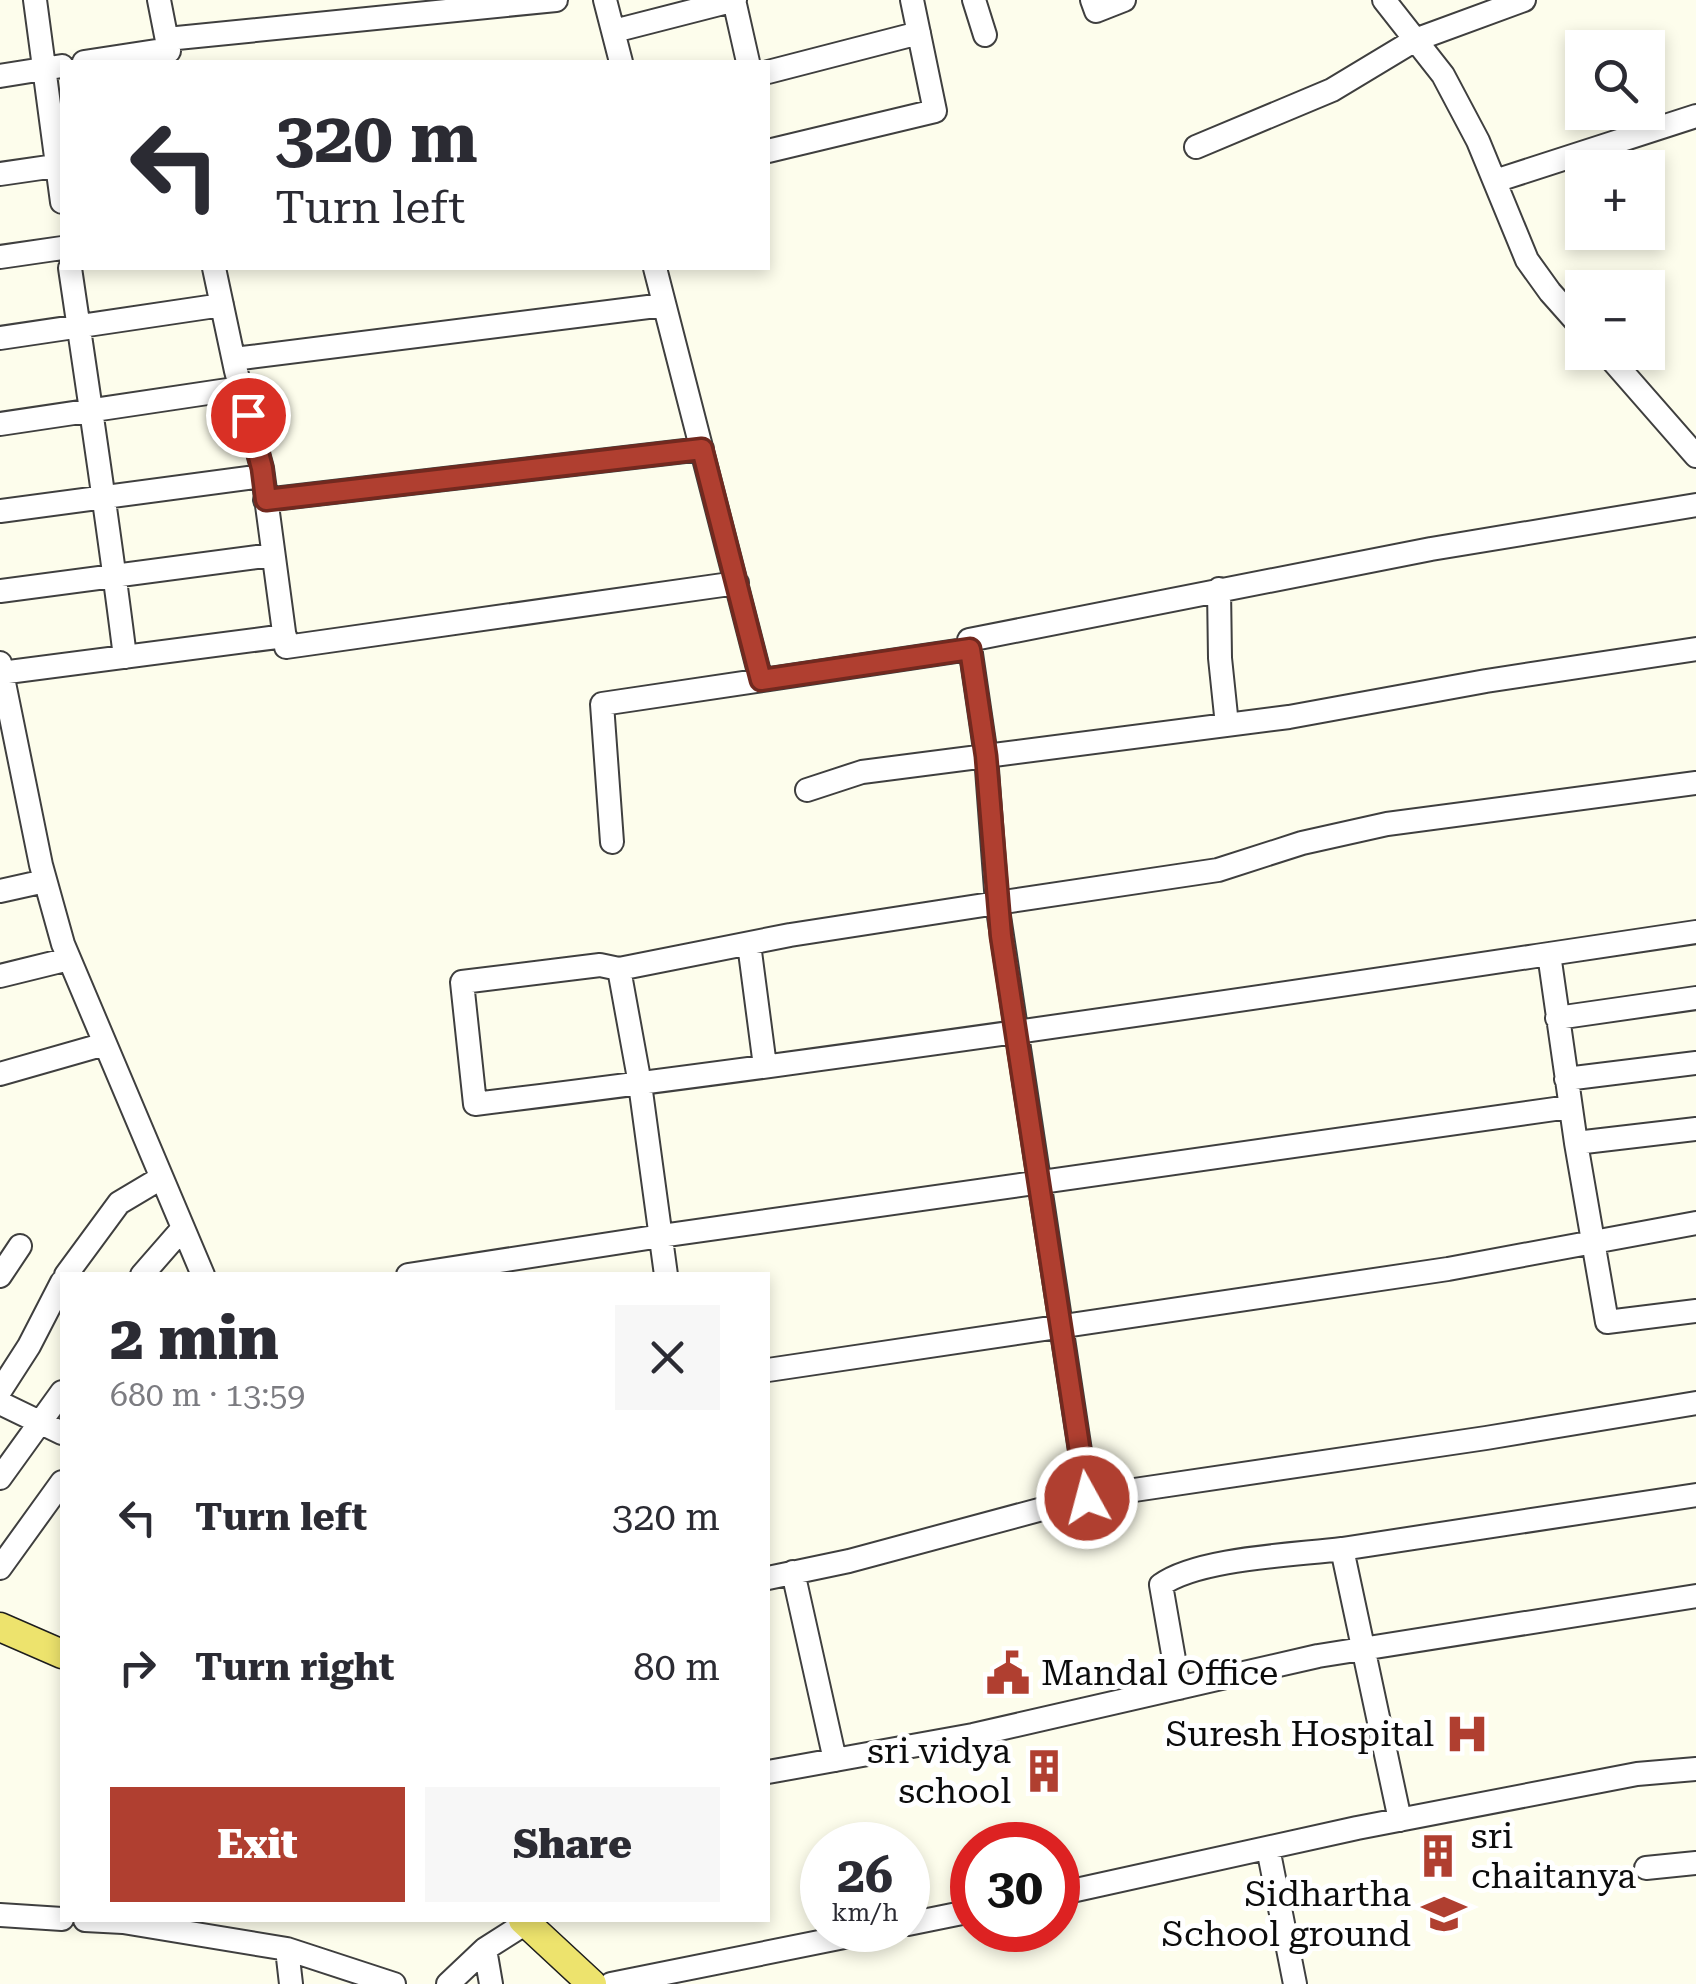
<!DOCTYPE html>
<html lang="en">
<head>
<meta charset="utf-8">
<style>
	body { margin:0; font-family:"Roboto Serif",serif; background:#f7f7f7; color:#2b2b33; height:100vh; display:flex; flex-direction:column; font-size:38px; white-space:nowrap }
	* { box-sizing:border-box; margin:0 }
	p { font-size:32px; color:#7c7c81 }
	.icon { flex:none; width:55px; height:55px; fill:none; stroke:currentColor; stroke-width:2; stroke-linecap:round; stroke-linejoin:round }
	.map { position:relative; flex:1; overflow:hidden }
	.side { position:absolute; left:60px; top:1272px; width:710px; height:650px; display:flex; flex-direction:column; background:#fff; border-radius:0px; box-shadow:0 5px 15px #0003 }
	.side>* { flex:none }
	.guide { position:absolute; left:60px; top:60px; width:710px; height:210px; border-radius:0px; box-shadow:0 5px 15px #0003; background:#fff; color:#2b2b33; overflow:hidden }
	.tools { position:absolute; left:1565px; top:30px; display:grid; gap:20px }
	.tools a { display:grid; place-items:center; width:100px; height:100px; border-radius:0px; background:#fff; box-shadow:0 5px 15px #0003; font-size:50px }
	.speed { position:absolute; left:800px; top:1822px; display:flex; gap:20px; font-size:50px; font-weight:700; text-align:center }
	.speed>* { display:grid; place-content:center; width:130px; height:130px; border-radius:50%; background:#fff; box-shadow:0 5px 15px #0003; line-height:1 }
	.speed small { font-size:25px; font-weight:400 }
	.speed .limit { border:15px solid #d22; background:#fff; color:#111 }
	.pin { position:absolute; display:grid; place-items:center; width:85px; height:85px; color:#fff; margin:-42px; border:5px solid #fff; border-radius:50%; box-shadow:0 2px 10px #0007 }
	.me { position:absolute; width:110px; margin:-55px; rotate:353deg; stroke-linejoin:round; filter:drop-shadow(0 0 8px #0008) }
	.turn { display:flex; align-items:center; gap:35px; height:210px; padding:0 50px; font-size:45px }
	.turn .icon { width:130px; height:130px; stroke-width:2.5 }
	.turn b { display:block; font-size:70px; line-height:85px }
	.round { display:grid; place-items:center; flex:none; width:105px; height:105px; border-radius:0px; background:#f7f7f7 }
	.overview { display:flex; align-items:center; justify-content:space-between; height:170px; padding:0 50px }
	h1 { font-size:60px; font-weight:800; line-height:75px }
	.cta { display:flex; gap:20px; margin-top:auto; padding:20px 50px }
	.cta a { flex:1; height:115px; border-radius:0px; background:#b03f30; color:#fff; font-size:40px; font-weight:800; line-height:115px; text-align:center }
	.cta a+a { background:#f7f7f7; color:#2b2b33 }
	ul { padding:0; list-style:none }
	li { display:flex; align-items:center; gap:30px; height:150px; padding:0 50px }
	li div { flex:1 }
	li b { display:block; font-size:38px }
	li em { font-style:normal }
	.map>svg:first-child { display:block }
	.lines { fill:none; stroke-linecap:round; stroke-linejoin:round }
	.minor-casing { stroke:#3f3f3f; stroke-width:26 }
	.major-casing { stroke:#1d1d1d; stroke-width:31 }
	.minor { stroke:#fff; stroke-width:22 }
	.major { stroke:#ede36d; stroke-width:28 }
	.route-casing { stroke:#72291f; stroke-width:25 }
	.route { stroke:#b03f30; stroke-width:18 }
	.labels { text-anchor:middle; stroke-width:10; stroke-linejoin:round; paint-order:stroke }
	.poi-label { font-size:35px; fill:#0c0c0c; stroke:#fff; text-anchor:end }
</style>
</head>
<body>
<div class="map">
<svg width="1696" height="1984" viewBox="0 0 1696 1984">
	<rect width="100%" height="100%" fill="#fdfdec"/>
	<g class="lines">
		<g class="minor-casing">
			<path id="minor" d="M 35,0 L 62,202
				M 159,0 L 169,51
				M 605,0 L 621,62
				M 734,0 L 748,62
				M 974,0 L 985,35
				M 1092,0 L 1096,11 L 1124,0
				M 1384,0 L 1443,75 L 1478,141 L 1527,260 L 1550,292 L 1582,328
				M 614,31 L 735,0
				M 167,39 L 556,0
				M 84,62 L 169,49
				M 768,72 L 919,33
				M 0,76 L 62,66
				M 1196,147 L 1332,90 L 1415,40 L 1524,0
				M 768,151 L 935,111 L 912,0
				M 0,174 L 62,165
				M 1495,181 L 1696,116
				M 0,257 L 62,248
				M 70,268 C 89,397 109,527 125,657
				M 214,268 L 236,371 L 262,468 L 286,647 L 737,583
				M 655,268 L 761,680
				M 0,338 L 222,305
				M 1605,352 L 1696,456
				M 234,359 L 664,305
				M 0,424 L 241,388
				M 265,500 L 702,449
				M 0,511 L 263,476
				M 1219,589 L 1220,658 L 1227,725
				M 0,591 L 272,555
				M 0,663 L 41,865 L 63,944 L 203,1275
				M 0,673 L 285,636
				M 807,790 L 862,772 L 986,756 L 969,640 L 1431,549 L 1696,505
				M 612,842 L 602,704 L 970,649
				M 0,891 L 45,881
				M 749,944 L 765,1066
				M 619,969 L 790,935 L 997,903 L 986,756 L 1289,717 L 1486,681 L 1696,649
				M 0,976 L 69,959
				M 1557,1018 L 1696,998
				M 0,1074 L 105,1044
				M 1566,1079 L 1696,1063
				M 1696,1129 L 1576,1143 L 1607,1322 L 1696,1311
				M 1576,1143 L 1549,954 L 1696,932
				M 66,1275 L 119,1203 L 161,1178
				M 142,1275 L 183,1228
				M 408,1275 L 661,1236 L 1569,1107
				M 666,1275 L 640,1084 L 619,969 L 600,965 L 462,982 L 475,1104 C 834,1060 1191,1008 1549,954
				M 0,1276 L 20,1246
				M 768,1370 L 1448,1269 L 1696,1223
				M 0,1391 L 29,1346 L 62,1282
				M 0,1403 L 62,1433
				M 0,1478 L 62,1392
				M 1087,1497 L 997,903 L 1218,870 L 1302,843 L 1387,824 L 1696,783
				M 0,1568 L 62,1482
				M 793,1572 L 835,1760
				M 768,1578 L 849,1561 L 1087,1497 L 1486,1438 L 1696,1403
				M 1179,1688 L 1161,1585 C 1198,1558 1295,1555 1342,1549
				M 768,1772 L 973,1735 L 1318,1656 L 1696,1596
				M 1400,1820 L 1342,1549 L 1696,1495
				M 1268,1848 L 1295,1984
				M 1646,1868 L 1696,1863
				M 1058,1894 L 1357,1828 L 1637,1774 L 1696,1769
				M 0,1915 L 62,1919
				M 85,1920 L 123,1922 L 287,1949 L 394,1984
				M 908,1924 L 972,1911
				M 287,1949 L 291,1984
				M 485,1949 L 491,1984
				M 448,1984 L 485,1949 L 526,1923
				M 611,1984 L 879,1930"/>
		</g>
		<g class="major-casing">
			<path id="major" d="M 0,1627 L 62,1654
				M 523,1920 L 592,1984"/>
		</g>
		<use href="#minor" class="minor"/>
		<use href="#major" class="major"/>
	</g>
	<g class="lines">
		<g class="route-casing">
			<path id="route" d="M 248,415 L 262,468 L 266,500 L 702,449 L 761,680 L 970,649 L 986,756 L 1001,936 L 1087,1498"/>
		</g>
		<use href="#route" class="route"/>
	</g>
	<defs>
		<g id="civic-bare" transform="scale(3.45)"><path d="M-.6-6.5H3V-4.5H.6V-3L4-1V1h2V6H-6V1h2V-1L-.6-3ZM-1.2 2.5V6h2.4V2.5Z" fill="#b03f30" stroke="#fff" stroke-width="2.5" paint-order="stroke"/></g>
		<g id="hospital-bare" transform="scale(3.45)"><path d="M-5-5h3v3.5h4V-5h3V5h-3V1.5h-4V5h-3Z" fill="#b03f30" stroke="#fff" stroke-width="2.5" paint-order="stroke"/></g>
		<g id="building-bare" transform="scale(3.45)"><path d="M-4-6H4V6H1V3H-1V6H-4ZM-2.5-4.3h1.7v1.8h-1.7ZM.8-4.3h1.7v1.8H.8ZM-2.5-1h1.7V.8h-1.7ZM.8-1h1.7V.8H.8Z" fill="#b03f30" stroke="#fff" stroke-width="2.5" paint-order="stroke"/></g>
		<g id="school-bare" transform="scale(3.45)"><path d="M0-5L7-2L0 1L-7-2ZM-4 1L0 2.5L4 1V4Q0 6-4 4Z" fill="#b03f30" stroke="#fff" stroke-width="2.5" paint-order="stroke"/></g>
	</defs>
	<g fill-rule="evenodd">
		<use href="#civic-bare" x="1008" y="1673"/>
		<use href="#hospital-bare" x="1467" y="1734"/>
		<use href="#building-bare" x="1044" y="1771"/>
		<use href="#building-bare" x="1438" y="1856"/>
		<use href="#school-bare" x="1444" y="1914"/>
	</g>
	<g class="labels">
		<g class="poi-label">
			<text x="1041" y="1685" text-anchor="start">Mandal Office</text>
			<text x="1434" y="1746">Suresh Hospital</text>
			<text x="1011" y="1763">sri vidya<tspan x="1011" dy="40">school</tspan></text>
			<text x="1471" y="1848" text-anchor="start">sri<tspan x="1471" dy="40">chaitanya</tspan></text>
			<text x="1411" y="1906">Sidhartha<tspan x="1411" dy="40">School ground</tspan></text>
		</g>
	</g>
</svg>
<div class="tools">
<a><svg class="icon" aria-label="search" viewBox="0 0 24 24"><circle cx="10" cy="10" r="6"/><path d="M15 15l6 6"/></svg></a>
<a>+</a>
<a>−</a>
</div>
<div class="speed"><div>26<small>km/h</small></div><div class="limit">30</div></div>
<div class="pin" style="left:248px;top:415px;background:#d93025"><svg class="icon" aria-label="arrive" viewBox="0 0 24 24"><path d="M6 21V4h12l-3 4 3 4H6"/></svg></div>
<svg class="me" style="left:1087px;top:1498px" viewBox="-20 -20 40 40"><circle r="17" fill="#b03f30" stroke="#fff" stroke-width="3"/><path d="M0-11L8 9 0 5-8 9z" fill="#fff"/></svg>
<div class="guide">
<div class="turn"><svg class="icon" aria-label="left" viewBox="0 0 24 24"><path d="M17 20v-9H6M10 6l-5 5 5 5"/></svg><div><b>320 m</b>Turn left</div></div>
</div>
<section class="side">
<div class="overview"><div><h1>2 min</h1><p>680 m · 13:59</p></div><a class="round"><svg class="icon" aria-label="close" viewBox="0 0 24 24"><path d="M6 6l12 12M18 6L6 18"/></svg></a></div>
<ul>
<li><svg class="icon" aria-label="left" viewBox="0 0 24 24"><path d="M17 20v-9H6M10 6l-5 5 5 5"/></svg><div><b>Turn left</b></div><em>320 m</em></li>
<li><svg class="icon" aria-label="right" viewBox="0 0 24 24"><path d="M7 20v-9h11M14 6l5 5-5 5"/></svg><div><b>Turn right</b></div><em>80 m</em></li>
</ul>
<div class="cta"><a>Exit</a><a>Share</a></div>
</section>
</div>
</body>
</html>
